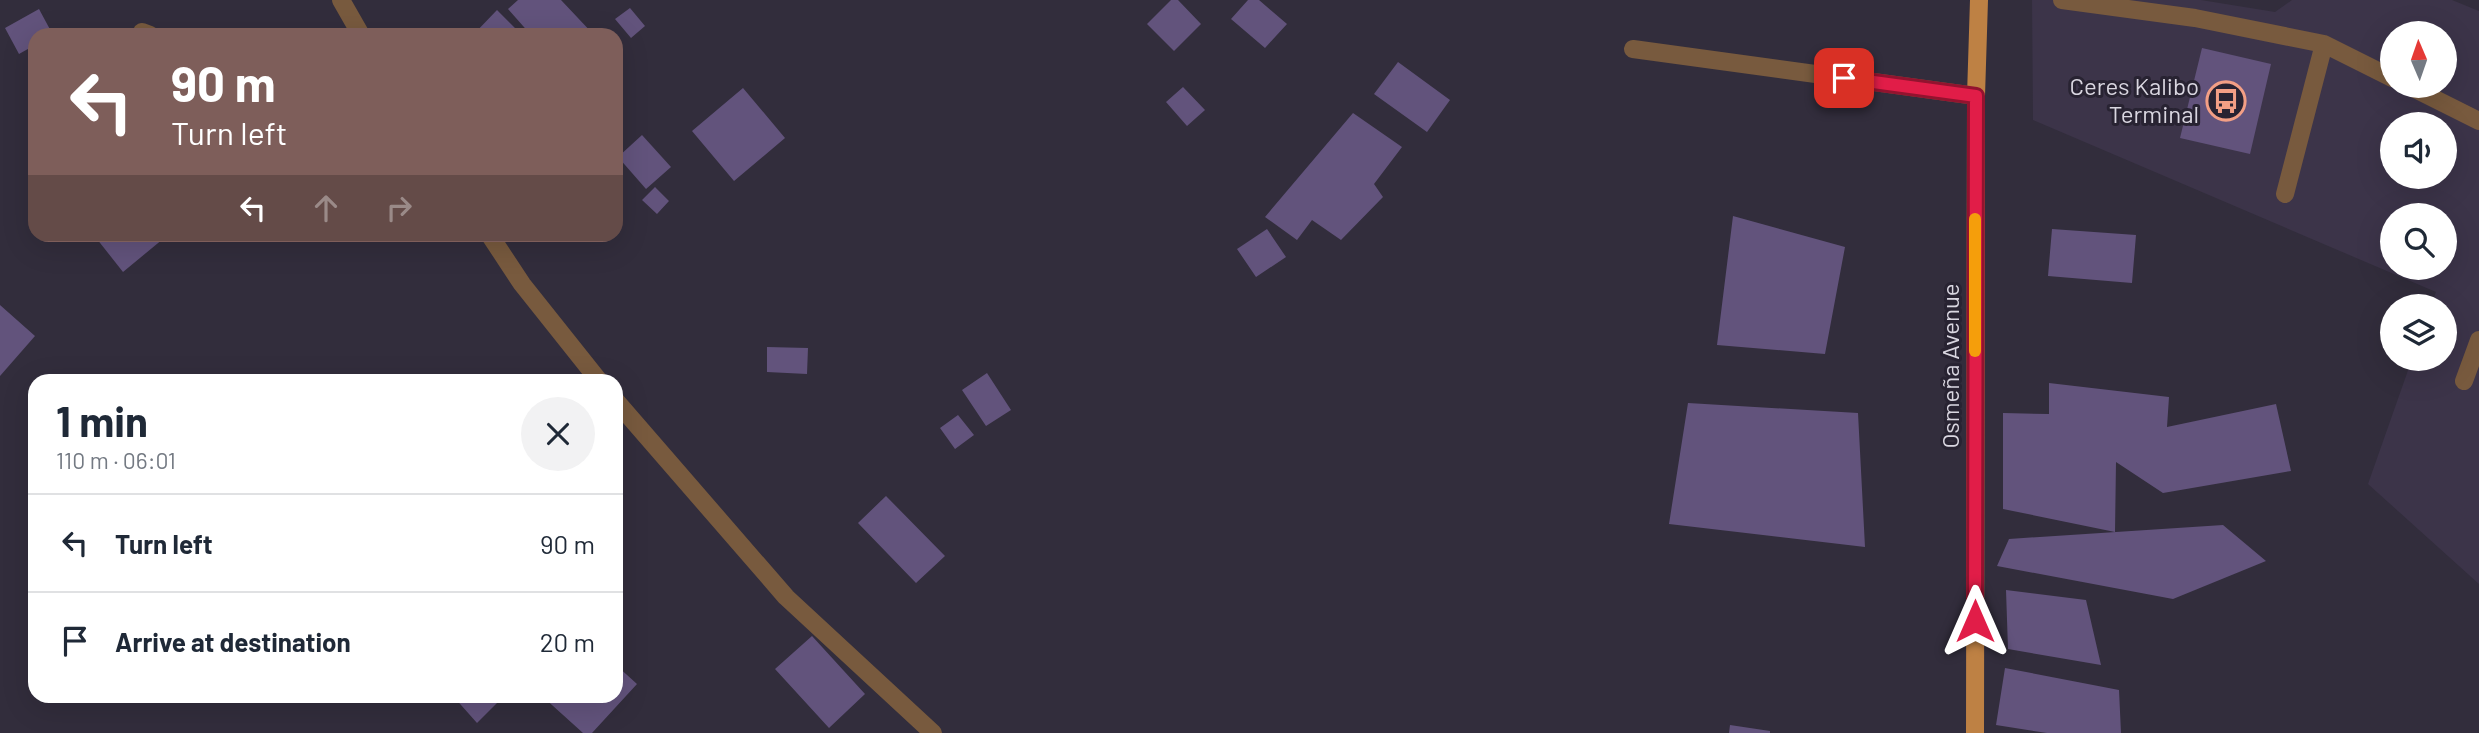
<!DOCTYPE html>
<html lang="en">
<head>
<meta charset="utf-8">
<style>
	body { margin:0; font-family:Barlow,sans-serif; background:#f2f2f3; color:#1f2937; height:100vh; display:flex; flex-direction:column; font-size:26px; white-space:nowrap }
	* { box-sizing:border-box; margin:0 }
	p { font-size:23px; color:#747a83 }
	.icon { flex:none; width:38px; height:38px; fill:none; stroke:currentColor; stroke-width:2; stroke-linecap:round; stroke-linejoin:round }
	.map { position:relative; flex:1; overflow:hidden }
	.side { position:absolute; left:28px; top:374px; width:595px; height:329px; display:flex; flex-direction:column; background:#fff; border-radius:21px; box-shadow:0 7px 28px #0002 }
	.side>* { flex:none }
	.banner { position:absolute; left:28px; top:28px; width:595px; height:214px; border-radius:21px; box-shadow:0 7px 28px #0002; background:#7e5e5a; color:#fff; overflow:hidden }
	.needle { width:46px; rotate:358deg }
	.buttons { position:absolute; left:2380px; top:21px; display:grid; gap:14px }
	.buttons a { display:grid; place-items:center; width:77px; height:77px; border-radius:50%; background:#fff; box-shadow:0 7px 28px #0002; font-size:35px }
	.pin { position:absolute; display:grid; place-items:center; width:60px; height:60px; color:#fff; margin:-30px; border-radius:14px; box-shadow:0 4px 10px #0006 }
	.me { position:absolute; width:77px; margin:-38px; rotate:0deg; stroke-linejoin:round; filter:drop-shadow(0 0 5px #0008) }
	.turn { display:flex; align-items:center; gap:24px; height:147px; padding:0 28px; font-size:32px }
	.turn .icon { width:91px; height:91px; stroke-width:2.5 }
	.turn b { display:block; font-size:49px; line-height:60px }
	.lanes { display:flex; align-items:center; height:66px; padding:0 28px; background:#0003; justify-content:center; gap:35px; direction:ltr }
	.lanes .off { opacity:.35 }
	.round { display:grid; place-items:center; flex:none; width:74px; height:74px; border-radius:37px; background:#f2f2f3 }
	.overview { display:flex; align-items:center; justify-content:space-between; height:119px; padding:0 28px }
	h1 { font-size:42px; font-weight:700; line-height:52px }
	ul { padding:0; list-style:none }
	li { display:flex; align-items:center; gap:21px; height:98px; padding:0 28px; border-top:2px solid #e0e1e3 }
	li div { flex:1 }
	li b { display:block; font-size:26px }
	li em { font-style:normal }
	.map>svg:first-child { display:block }
	.built { fill:#3c3449; fill-rule:evenodd }
	.building { fill:#62537c }
	.lines { fill:none; stroke-linecap:round; stroke-linejoin:round }
	.lane { stroke:#785a3e; stroke-width:18 }
	.street { stroke:#785a3e; stroke-width:18 }
	.primary { stroke:#be8144; stroke-width:18 }
	.route-casing { stroke:#92132f; stroke-width:18 }
	.route { stroke:#e11d48; stroke-width:12 }
	.slow { stroke:#f59e0b; stroke-width:12 }
	.labels { text-anchor:middle; stroke-width:6; stroke-linejoin:round; paint-order:stroke }
	.poi-label { font-size:24px; fill:#d9d6e0; stroke:#282332; text-anchor:end }
	.street-label { font-size:24px; fill:#d9d6e0; stroke:#282332 }
</style>
</head>
<body>
<div class="map">
<svg width="2479" height="733" viewBox="0 0 2479 733">
	<rect width="100%" height="100%" fill="#322d3c"/>
	<path class="built" d="M 2032,0 L 2201,0 L 2275,12 L 2292,0 L 2452,0 L 2479,11 L 2479,584 L 2368,484 L 2412,359 L 2445,359 L 2445,306 L 2431,306 L 2436,292 L 2033,120 ZM 2392,33 L 2445,33 L 2445,86 L 2392,86 ZM 2392,124 L 2445,124 L 2445,177 L 2392,177 ZM 2392,215 L 2445,215 L 2445,268 L 2392,268 Z"/>
	<path class="building" d="M 518,0 L 561,0 L 594,35 L 531,35 L 508,9 Z
		M 1171,0 L 1178,0 L 1201,24 L 1174,51 L 1147,24 Z
		M 1248,0 L 1259,0 L 1287,24 L 1265,48 L 1231,19 Z
		M 630,8 L 645,26 L 631,38 L 615,19 Z
		M 39,9 L 53,35 L 35,35 L 35,45 L 19,54 L 5,28 Z
		M 497,10 L 518,31 L 515,35 L 473,35 Z
		M 2202,48 L 2271,64 L 2250,154 L 2180,138 Z
		M 1398,62 L 1450,100 L 1427,132 L 1374,94 Z
		M 1183,87 L 1205,110 L 1187,126 L 1166,102 Z
		M 743,88 L 785,138 L 734,181 L 692,131 Z
		M 1353,113 L 1402,147 L 1374,184 L 1383,197 L 1341,240 L 1312,220 L 1297,240 L 1265,217 Z
		M 642,135 L 671,167 L 646,189 L 618,157 Z
		M 655,187 L 669,201 L 657,214 L 642,200 Z
		M 1733,216 L 1845,247 L 1825,354 L 1717,345 Z
		M 1267,229 L 1286,257 L 1256,277 L 1237,249 Z
		M 2052,229 L 2136,235 L 2132,283 L 2048,276 Z
		M 93,234 L 169,234 L 123,272 Z
		M 0,305 L 35,336 L 0,376 Z
		M 767,347 L 808,348 L 807,374 L 767,372 Z
		M 987,373 L 1011,410 L 986,426 L 962,390 Z
		M 2049,383 L 2169,397 L 2167,427 L 2276,404 L 2291,471 L 2163,493 L 2116,462 L 2115,532 L 2003,509 L 2003,413 L 2049,414 Z
		M 1688,403 L 1858,413 L 1865,547 L 1669,524 Z
		M 958,415 L 974,435 L 955,449 L 940,428 Z
		M 886,496 L 945,556 L 916,583 L 858,523 Z
		M 2223,525 L 2266,561 L 2173,599 L 1997,566 L 2009,539 Z
		M 2006,590 L 2086,600 L 2101,665 L 2008,649 Z
		M 812,636 L 865,694 L 829,728 L 775,669 Z
		M 616,665 L 637,684 L 592,733 L 583,733 L 542,696 L 616,696 Z
		M 2005,668 L 2119,690 L 2121,733 L 2047,733 L 1996,725 Z
		M 453,696 L 504,696 L 477,723 Z
		M 1730,725 L 1770,731 L 1770,733 L 1729,733 Z"/>
	<g class="lines">
		<path class="lane" d="M 2062,0 L 2195,18 L 2324,44 L 2392,78
			M 2409,86 L 2479,121
			M 2285,194 L 2324,44
			M 2464,381 L 2479,340"/>
		<path class="street" d="M 341,0 L 361,35
			M 142,32 L 150,35
			M 1633,49 L 1976,96
			M 489,234 L 522,284 L 600,382
			M 616,401 L 786,597 L 933,733"/>
		<path class="primary" d="M 1975,733 L 1976,96 L 1979,0"/>
	</g>
	<g class="lines">
		<g class="route-casing">
			<path id="route" d="M 1844,78 L 1976,96 L 1975,621"/>
		</g>
		<use href="#route" class="route"/>
		<path class="slow" d="M 1975,219 L 1975,351"/>
	</g>
	<defs>
		<g id="bus-ring" transform="scale(2.0125)"><circle r="9.5" fill="#282332" stroke="#f39f85" stroke-width="1.5"/><path d="M-5-6H5V4H4V6H2V4H-2V6H-4V4H-5ZM-3.5-4V0h7V-4ZM-3.5 1.2v1.5H-2V1.2ZM2 1.2v1.5H3.5V1.2Z" fill="#f39f85"/></g>
	</defs>
	<g fill-rule="evenodd">
		<use href="#bus-ring" x="2226" y="101"/>
	</g>
	<g class="labels">
		<g class="poi-label">
			<text x="2199" y="95">Ceres Kalibo<tspan x="2199" dy="28">Terminal</tspan></text>
		</g>
		<g class="street-label">
			<text transform="translate(1951 366) rotate(-90)" y="8">Osmeña Avenue</text>
		</g>
	</g>
</svg>
<div class="buttons">
<a><svg class="needle" viewBox="-14 -14 28 28"><path d="M0-13l5 13h-10z" fill="#e53935"/><path d="M0 13l5-13h-10z" fill="#747a83"/></svg></a>
<a><svg class="icon" aria-label="sound" viewBox="0 0 24 24"><path d="M4 9h4l5-4v14l-5-4H4zM17 9q2 3 0 6"/></svg></a>
<a><svg class="icon" aria-label="search" viewBox="0 0 24 24"><circle cx="10" cy="10" r="6"/><path d="M15 15l6 6"/></svg></a>
<a><svg class="icon" aria-label="layers" viewBox="0 0 24 24"><path d="M12 4l9 5-9 5-9-5zM3 14l9 5 9-5"/></svg></a>
</div>
<div class="pin" style="left:1844px;top:78px;background:#d93025"><svg class="icon" aria-label="arrive" viewBox="0 0 24 24"><path d="M6 21V4h12l-3 4 3 4H6"/></svg></div>
<svg class="me" style="left:1975px;top:621px" viewBox="-20 -20 40 40"><path d="M0-17L14 15 0 8-14 15z" fill="#e11d48" stroke="#fff" stroke-width="4"/></svg>
<div class="banner">
<div class="turn"><svg class="icon" aria-label="left" viewBox="0 0 24 24"><path d="M17 20v-9H6M10 6l-5 5 5 5"/></svg><div><b>90 m</b>Turn left</div></div>
<div class="lanes"><svg class="icon" aria-label="left" viewBox="0 0 24 24"><path d="M17 20v-9H6M10 6l-5 5 5 5"/></svg><svg class="icon off" aria-label="ahead" viewBox="0 0 24 24"><path d="M12 20V5M6 11l6-6 6 6"/></svg><svg class="icon off" aria-label="right" viewBox="0 0 24 24"><path d="M7 20v-9h11M14 6l5 5-5 5"/></svg></div>
</div>
<section class="side">
<div class="overview"><div><h1>1 min</h1><p>110 m · 06:01</p></div><a class="round"><svg class="icon" aria-label="close" viewBox="0 0 24 24"><path d="M6 6l12 12M18 6L6 18"/></svg></a></div>
<ul>
<li><svg class="icon" aria-label="left" viewBox="0 0 24 24"><path d="M17 20v-9H6M10 6l-5 5 5 5"/></svg><div><b>Turn left</b></div><em>90 m</em></li>
<li><svg class="icon" aria-label="arrive" viewBox="0 0 24 24"><path d="M6 21V4h12l-3 4 3 4H6"/></svg><div><b>Arrive at destination</b></div><em>20 m</em></li>
</ul>
</section>
</div>
</body>
</html>
